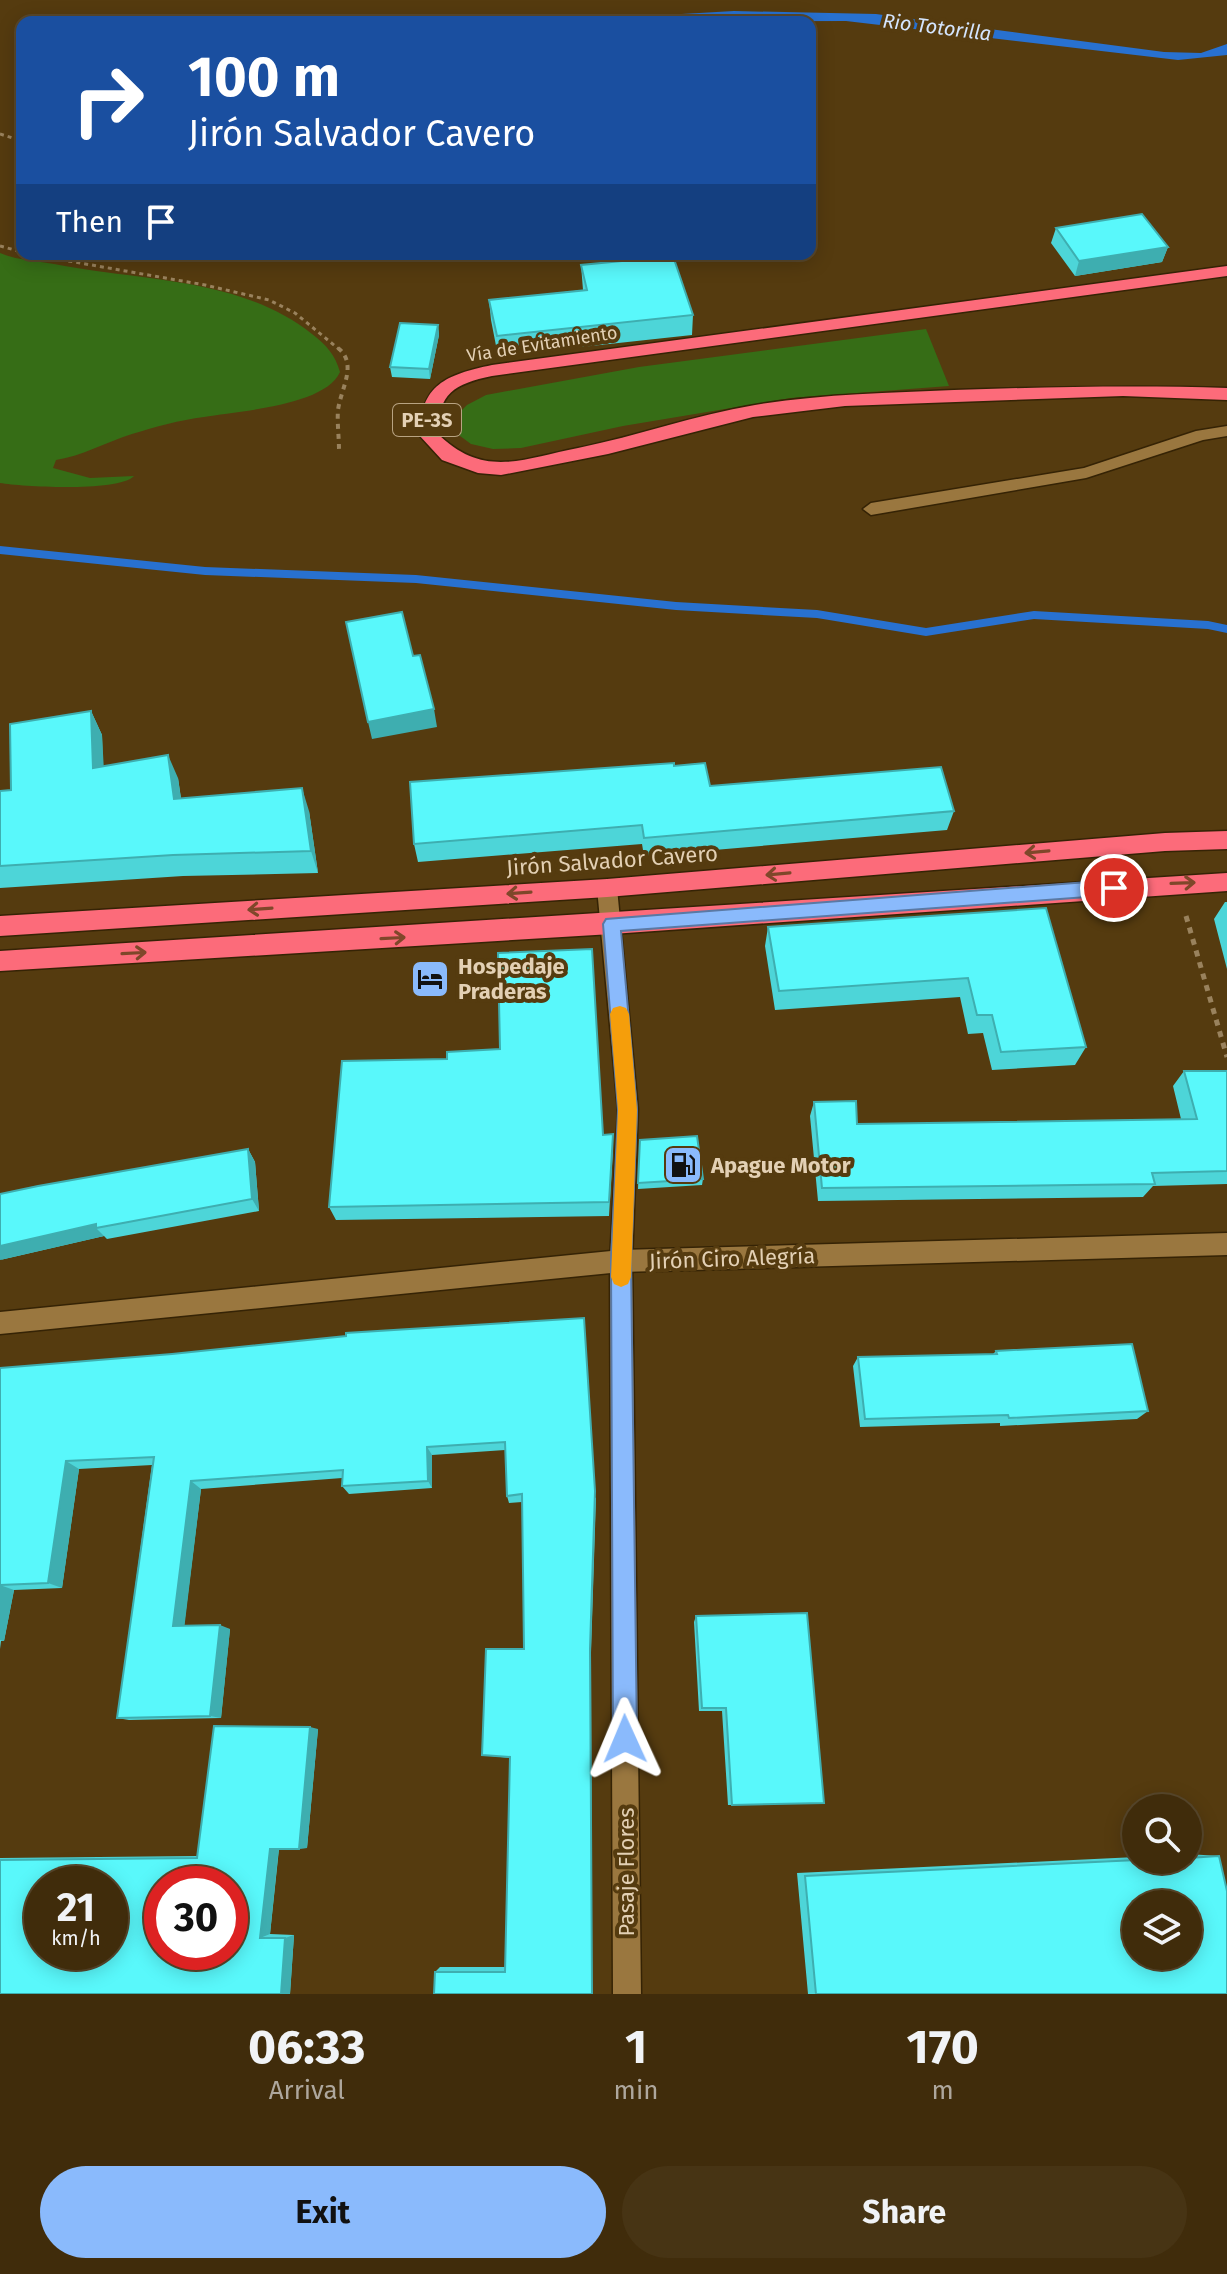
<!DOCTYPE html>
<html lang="en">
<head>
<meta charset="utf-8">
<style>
	body { margin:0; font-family:"Fira Sans",sans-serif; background:#473414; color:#f1f3f6; height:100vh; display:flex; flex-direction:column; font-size:30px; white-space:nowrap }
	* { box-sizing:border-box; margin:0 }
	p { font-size:26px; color:#aea79d }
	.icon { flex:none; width:44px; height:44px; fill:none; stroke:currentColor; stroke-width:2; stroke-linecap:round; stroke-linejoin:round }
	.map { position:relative; height:1994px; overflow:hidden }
	.drawer { display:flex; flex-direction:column; background:#402c0b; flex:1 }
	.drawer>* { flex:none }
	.banner { position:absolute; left:16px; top:16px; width:800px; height:244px; border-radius:16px; box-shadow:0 4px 20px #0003,0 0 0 2px #59482c; background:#1a4fa0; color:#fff; overflow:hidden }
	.fabs { position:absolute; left:1122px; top:1794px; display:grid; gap:16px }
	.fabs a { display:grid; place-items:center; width:80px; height:80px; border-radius:50%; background:#402c0b; box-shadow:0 4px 20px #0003,0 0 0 2px #59482c; font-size:40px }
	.speed { position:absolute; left:24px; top:1866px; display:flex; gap:16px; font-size:40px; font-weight:700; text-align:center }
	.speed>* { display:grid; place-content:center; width:104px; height:104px; border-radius:50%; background:#402c0b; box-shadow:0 4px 20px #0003,0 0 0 2px #59482c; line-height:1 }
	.speed small { font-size:20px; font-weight:400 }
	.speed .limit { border:12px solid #d22; background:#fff; color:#111 }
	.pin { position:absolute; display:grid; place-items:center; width:68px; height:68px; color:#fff; margin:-34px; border:4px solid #fff; border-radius:50%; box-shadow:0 2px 8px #0007 }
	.me { position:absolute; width:88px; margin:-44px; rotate:359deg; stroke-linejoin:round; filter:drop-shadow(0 0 6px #0008) }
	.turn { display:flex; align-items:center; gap:28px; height:168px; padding:0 40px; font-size:36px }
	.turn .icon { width:104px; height:104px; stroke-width:2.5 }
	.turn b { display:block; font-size:56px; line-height:68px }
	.then { display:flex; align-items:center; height:76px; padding:0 40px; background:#0003; gap:16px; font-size:30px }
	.eta { display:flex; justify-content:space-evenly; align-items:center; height:136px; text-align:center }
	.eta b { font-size:48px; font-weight:700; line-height:56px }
	.primary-button { display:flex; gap:16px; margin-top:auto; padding:16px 40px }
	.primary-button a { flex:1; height:92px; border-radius:48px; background:#8abafc; color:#111; font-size:32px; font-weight:700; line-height:92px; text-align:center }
	.primary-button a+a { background:#473414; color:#f1f3f6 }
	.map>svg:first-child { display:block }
	.green { fill:#366d16 }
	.water { fill:#2871d0 }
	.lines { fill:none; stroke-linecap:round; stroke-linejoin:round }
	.stream { fill:#2871d0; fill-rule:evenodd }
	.street-casing { stroke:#352305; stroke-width:3 }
	.secondary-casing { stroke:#352305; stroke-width:3 }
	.highway-casing { stroke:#352305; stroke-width:3 }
	.path-far2 { stroke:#99825d; stroke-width:3; stroke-dasharray:4 4; stroke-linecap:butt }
	.path-far1 { stroke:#99825d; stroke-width:4; stroke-dasharray:5 5; stroke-linecap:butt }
	.path { stroke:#99825d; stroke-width:5; stroke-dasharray:6 6; stroke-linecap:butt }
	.street { fill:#9a773f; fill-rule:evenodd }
	.secondary { fill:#9a773f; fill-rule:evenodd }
	.highway { fill:#fc6b7a; fill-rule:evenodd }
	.wall { fill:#4dd5d8 }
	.shaded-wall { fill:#3eaeb0 }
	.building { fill:#59f8fb; stroke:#3eaeb0; stroke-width:2; fill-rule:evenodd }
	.oneway { stroke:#7f472a }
	.route { fill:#8abafc; stroke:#5a79a4; stroke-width:2 }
	.slow { fill:#f59e0b }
	.labels { text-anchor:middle; stroke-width:8; stroke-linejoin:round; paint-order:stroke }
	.far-street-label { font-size:18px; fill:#e3d0b4; stroke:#553b0f }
	.far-water-label { font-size:20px; font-style:italic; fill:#d4e5fe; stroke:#553b0f }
	.shield { fill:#553b0f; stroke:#b8a382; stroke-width:2 }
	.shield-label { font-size:20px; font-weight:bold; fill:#e3d0b4 }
	.street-label { font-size:22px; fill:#e3d0b4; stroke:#553b0f }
	.poi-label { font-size:22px; font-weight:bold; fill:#e3d0b4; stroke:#553b0f; text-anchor:start }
</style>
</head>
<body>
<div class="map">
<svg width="1227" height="1994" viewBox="0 0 1227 1994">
	<rect width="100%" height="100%" fill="#553b0f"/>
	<path class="green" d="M 0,253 C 16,260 36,261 54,264 C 139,281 241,277 312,334 C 326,345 335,354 340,372 C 325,406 238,411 204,417 C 180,420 155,427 132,434 C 106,442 82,456 56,460 L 53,468 L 90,478 L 134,476 C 119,492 24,487 0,483 Z
		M 926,329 L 949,386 L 791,398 L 623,426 L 521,448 L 493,449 L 471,444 L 456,433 L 451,421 L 467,405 L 486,395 L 639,367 Z"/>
	<path class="water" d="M 734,11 L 876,14 L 1164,52 L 1201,53 L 1227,44 L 1227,55 L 1178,60 L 846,21 L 542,22 Z"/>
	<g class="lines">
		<path class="stream" d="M 0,546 L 205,567 L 416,575 L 676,602 L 817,610 L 926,628 L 1034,611 L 1208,621 L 1227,625 L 1227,633 L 1208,629 L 1034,619 L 926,636 L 817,618 L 676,610 L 416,583 L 205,575 L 0,554 Z"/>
		<g class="street-casing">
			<path id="street" d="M 1227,426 L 1227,436 L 1203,440 L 1086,478 L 871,515 L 863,509 L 871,503 L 1084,468 L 1196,431 Z
				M 607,880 L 614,882 L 617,888 L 638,1110 L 632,1261 L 641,1994 L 613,1994 L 610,1261 L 618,1110 L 597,888 L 600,882 Z"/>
		</g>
		<g class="secondary-casing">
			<path id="secondary" d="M 1227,1233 L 1227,1255 L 621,1272 L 0,1334 L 0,1312 L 621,1250 Z"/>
		</g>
		<g class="highway-casing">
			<path id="highway" d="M 1227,266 L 1227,276 L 492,376 C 454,384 439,393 437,433 C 483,479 522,459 578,448 C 637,436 695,415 755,405 C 821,394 888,393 954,390 C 1046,387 1136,385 1227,388 L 1227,400 L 1123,396 L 845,406 L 753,417 L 608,454 L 501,475 L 478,473 L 442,460 L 419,435 C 421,384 446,375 492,365 Z
				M 1227,831 L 1227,849 L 1165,851 L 607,897 L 0,936 L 0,916 L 607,879 L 1165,833 Z
				M 1227,873 L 1227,891 L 612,934 L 0,971 L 0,951 Z"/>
		</g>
		<path class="path-far2" d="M 0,134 L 22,141
			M 0,246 L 22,252
			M 29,254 L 205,285 L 269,300 L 295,313 L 340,350"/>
		<path class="path-far1" d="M 338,348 C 358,364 341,388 338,410 C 337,422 339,437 339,450"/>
		<path class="path" d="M 1186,916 L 1227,1057"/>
		<use href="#street" class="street"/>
		<use href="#secondary" class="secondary"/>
		<use href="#highway" class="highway"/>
	</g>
	<path class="wall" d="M 1056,228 L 1168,247 L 1162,262 L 1075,276 L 1051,243 Z
		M 581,265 L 693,315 L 692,335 L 498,356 L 491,320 L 489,300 L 583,290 Z
		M 438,325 L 439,335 L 430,379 L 392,377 L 390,367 Z
		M 91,711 L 102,735 L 103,766 L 178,778 L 181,798 L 309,811 L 318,873 L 183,876 L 0,888 L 0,791 L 11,790 Z
		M 674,766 L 710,786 L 954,811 L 947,830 L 644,856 L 642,844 L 418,862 L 414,844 Z
		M 1225,902 L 1227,902 L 1227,969 L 1214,919 Z
		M 1046,908 L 1086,1047 L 1075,1065 L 992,1070 L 983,1033 L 968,1034 L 960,997 L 775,1010 L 765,946 L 768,927 Z
		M 1184,1071 L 1227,1071 L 1227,1184 L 1153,1186 L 1143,1197 L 818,1201 L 810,1116 L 814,1102 L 857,1124 L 1181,1119 L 1173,1086 Z
		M 603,1135 L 613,1149 L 609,1216 L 336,1220 L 329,1207 Z
		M 640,1140 L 703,1179 L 702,1185 L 638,1189 Z
		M 248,1149 L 255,1162 L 259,1211 L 107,1239 L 104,1236 L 0,1260 Z
		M 346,1336 L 596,1498 L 591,1653 L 592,1994 L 435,1972 L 440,1967 L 505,1967 L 510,1758 L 482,1755 L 524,1649 L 522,1502 L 509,1503 L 507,1496 L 505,1450 L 432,1455 L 432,1488 L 349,1494 L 342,1486 L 342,1478 L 201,1489 L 184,1626 L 230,1629 L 221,1718 L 129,1720 L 117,1718 L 152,1465 L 79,1469 L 62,1588 L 14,1590 L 4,1641 L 1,1641 L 0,1649 L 0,1368 L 172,1354 Z
		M 996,1351 L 1148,1411 L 1137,1419 L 1000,1426 L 1000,1423 L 860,1427 L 853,1366 L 858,1357 L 993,1354 Z
		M 696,1616 L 824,1803 L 728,1805 L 722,1711 L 699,1711 L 694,1622 Z
		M 318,1729 L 307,1848 L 279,1849 L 270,1934 L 294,1935 L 290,1994 L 0,1994 L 0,1858 L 197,1856 Z
		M 1188,1854 L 1219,1856 L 1227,1994 L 808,1994 L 797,1873 L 1136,1857 L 1136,1860 L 1188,1860 Z"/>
	<path class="shaded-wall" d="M 1168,247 L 1162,262 L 1075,276 L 1079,261 Z
		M 438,325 L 439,335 L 430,379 L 429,369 Z
		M 434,709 L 437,727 L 372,739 L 368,722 Z
		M 91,711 L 102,735 L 105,790 L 93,768 Z
		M 168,755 L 178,778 L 184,821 L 174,799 Z
		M 302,788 L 309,811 L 318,873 L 311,851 Z
		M 248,1149 L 255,1162 L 259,1211 L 252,1199 Z
		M 96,1224 L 96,1228 L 104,1236 L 0,1260 L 0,1246 Z
		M 427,1447 L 432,1455 L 432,1488 L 428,1481 Z
		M 66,1461 L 79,1469 L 62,1588 L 48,1583 Z
		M 191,1481 L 201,1489 L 184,1630 L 173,1626 Z
		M 0,1585 L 14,1590 L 4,1641 L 0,1640 Z
		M 220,1625 L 230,1629 L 221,1718 L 210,1716 Z
		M 310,1727 L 318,1729 L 307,1848 L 299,1849 Z
		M 279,1847 L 270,1934 L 260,1938 L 270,1849 Z
		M 294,1935 L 290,1994 L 281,1994 L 285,1938 Z"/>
	<path class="building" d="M 1142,214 L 1168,247 L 1079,261 L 1056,228 Z
		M 673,256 L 693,315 L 497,336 L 489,300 L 587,290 L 581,265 Z
		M 400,323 L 438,325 L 429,369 L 390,367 Z
		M 402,612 L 413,656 L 420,655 L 434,709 L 368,722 L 346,622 Z
		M 91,711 L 93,768 L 168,755 L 174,799 L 302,788 L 311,851 L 173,855 L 0,866 L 0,791 L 11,790 L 10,724 Z
		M 674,763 L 674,766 L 705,763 L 710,786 L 941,767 L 954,811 L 644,838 L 642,825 L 414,844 L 410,782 Z
		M 1046,908 L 1086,1047 L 1001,1052 L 992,1015 L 977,1015 L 968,978 L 779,991 L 768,927 Z
		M 592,949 L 603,1135 L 613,1134 L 609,1202 L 329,1207 L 342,1061 L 447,1059 L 447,1052 L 500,1049 L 498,953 Z
		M 1184,1071 L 1227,1071 L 1227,1171 L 1152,1173 L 1155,1184 L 822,1188 L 814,1102 L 856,1101 L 857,1124 L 1197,1119 Z
		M 697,1136 L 703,1179 L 638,1183 L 640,1140 Z
		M 248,1149 L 252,1199 L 96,1228 L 96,1224 L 0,1246 L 0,1194 L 38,1186 Z
		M 584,1318 L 595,1491 L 590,1649 L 592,1994 L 434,1994 L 435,1972 L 505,1972 L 510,1757 L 482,1755 L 486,1649 L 524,1649 L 522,1494 L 507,1496 L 505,1442 L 427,1447 L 428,1481 L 342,1486 L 343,1470 L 191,1481 L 173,1626 L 220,1625 L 210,1716 L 117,1718 L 154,1457 L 66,1461 L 48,1583 L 0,1585 L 0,1368 L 172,1354 L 346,1336 L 346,1333 Z
		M 1132,1344 L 1148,1411 L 1009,1418 L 1008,1415 L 865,1419 L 858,1357 L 997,1354 L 996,1351 Z
		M 807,1613 L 824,1803 L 732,1805 L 726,1708 L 702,1708 L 696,1616 Z
		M 214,1726 L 310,1727 L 299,1849 L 270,1849 L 260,1938 L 285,1938 L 281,1994 L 0,1994 L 0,1860 L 197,1858 ZM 42,1884 L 110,1884 L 110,1952 L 42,1952 ZM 162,1884 L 230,1884 L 230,1952 L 162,1952 Z
		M 1219,1856 L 1227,1891 L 1227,1994 L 816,1994 L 805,1876 L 1137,1860 L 1188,1860 L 1188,1858 ZM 1136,1904 L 1188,1904 L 1188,1956 L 1136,1956 Z"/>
	<defs><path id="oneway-shaft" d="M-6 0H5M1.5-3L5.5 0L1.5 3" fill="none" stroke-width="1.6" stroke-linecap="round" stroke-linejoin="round" transform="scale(2)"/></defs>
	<g class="oneway">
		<use href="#oneway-shaft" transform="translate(1037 852) rotate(175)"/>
		<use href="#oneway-shaft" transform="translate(778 874) rotate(175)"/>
		<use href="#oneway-shaft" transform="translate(1183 883) rotate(-2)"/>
		<use href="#oneway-shaft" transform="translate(519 893) rotate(176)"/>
		<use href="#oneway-shaft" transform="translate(260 909) rotate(176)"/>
		<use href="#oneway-shaft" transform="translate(393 938) rotate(-3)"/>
		<use href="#oneway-shaft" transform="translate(134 953) rotate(-3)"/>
	</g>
	<path class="route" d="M 1114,880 L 1123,888 L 1114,895 L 621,931 L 637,1110 L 631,1261 L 637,1739 L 633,1747 L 625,1751 L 616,1747 L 613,1739 L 611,1261 L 618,1110 L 603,924 L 606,919 Z"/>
	<path class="slow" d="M 620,1006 L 626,1008 L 629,1014 L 637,1110 L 631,1277 L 628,1284 L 621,1287 L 614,1284 L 611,1277 L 618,1110 L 610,1014 L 613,1008 Z"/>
	<defs>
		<g id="hotel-square" transform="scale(2)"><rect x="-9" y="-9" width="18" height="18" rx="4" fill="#8abafc" stroke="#553b0f"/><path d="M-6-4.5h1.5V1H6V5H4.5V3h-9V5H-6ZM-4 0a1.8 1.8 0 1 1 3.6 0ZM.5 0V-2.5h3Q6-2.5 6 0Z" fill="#111"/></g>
		<g id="fuel-square" transform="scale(2)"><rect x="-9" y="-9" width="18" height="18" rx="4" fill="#8abafc" stroke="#553b0f"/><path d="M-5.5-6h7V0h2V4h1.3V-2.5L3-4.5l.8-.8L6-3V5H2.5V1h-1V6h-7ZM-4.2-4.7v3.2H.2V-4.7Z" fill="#111"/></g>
	</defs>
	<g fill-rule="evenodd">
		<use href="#hotel-square" x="430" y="979"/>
		<use href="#fuel-square" x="683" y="1165"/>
	</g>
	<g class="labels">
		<g class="far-street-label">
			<text transform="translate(542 344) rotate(-9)" y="6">Vía de Evitamiento</text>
		</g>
		<g class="far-water-label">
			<text transform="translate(937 27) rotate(7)" y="7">Rio Totorilla</text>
		</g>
		<rect class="shield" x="393" y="404" width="68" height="32" rx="6"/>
		<g class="shield-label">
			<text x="427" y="427">PE-3S</text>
		</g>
		<g class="street-label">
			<text transform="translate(612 860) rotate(-4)" y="8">Jirón Salvador Cavero</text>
			<text transform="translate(732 1258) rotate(-2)" y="8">Jirón Ciro Alegría</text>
			<text transform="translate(626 1872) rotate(-90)" y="8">Pasaje Flores</text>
		</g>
		<g class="poi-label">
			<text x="458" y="974">Hospedaje<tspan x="458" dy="25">Praderas</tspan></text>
			<text x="711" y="1173">Apague Motor</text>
		</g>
	</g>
</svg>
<div class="fabs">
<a><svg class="icon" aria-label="search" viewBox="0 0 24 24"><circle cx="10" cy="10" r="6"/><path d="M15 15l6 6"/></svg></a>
<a><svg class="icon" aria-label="layers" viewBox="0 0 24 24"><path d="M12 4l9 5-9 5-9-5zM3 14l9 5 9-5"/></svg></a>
</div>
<div class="speed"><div>21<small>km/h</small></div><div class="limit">30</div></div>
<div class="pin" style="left:1114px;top:888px;background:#d93025"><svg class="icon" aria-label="arrive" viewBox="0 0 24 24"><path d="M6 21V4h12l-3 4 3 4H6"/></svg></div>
<svg class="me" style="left:625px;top:1739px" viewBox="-20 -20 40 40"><path d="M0-17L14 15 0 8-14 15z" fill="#8abafc" stroke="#fff" stroke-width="4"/></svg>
<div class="banner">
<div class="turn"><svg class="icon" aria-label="right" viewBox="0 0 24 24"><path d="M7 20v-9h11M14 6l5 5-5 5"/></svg><div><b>100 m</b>Jirón Salvador Cavero</div></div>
<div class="then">Then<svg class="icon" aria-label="arrive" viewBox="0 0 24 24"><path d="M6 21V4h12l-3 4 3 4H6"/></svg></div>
</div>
</div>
<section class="drawer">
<div class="eta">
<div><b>06:33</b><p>Arrival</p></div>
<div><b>1</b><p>min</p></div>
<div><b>170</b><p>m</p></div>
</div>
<div class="primary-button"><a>Exit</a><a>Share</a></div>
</section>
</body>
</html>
